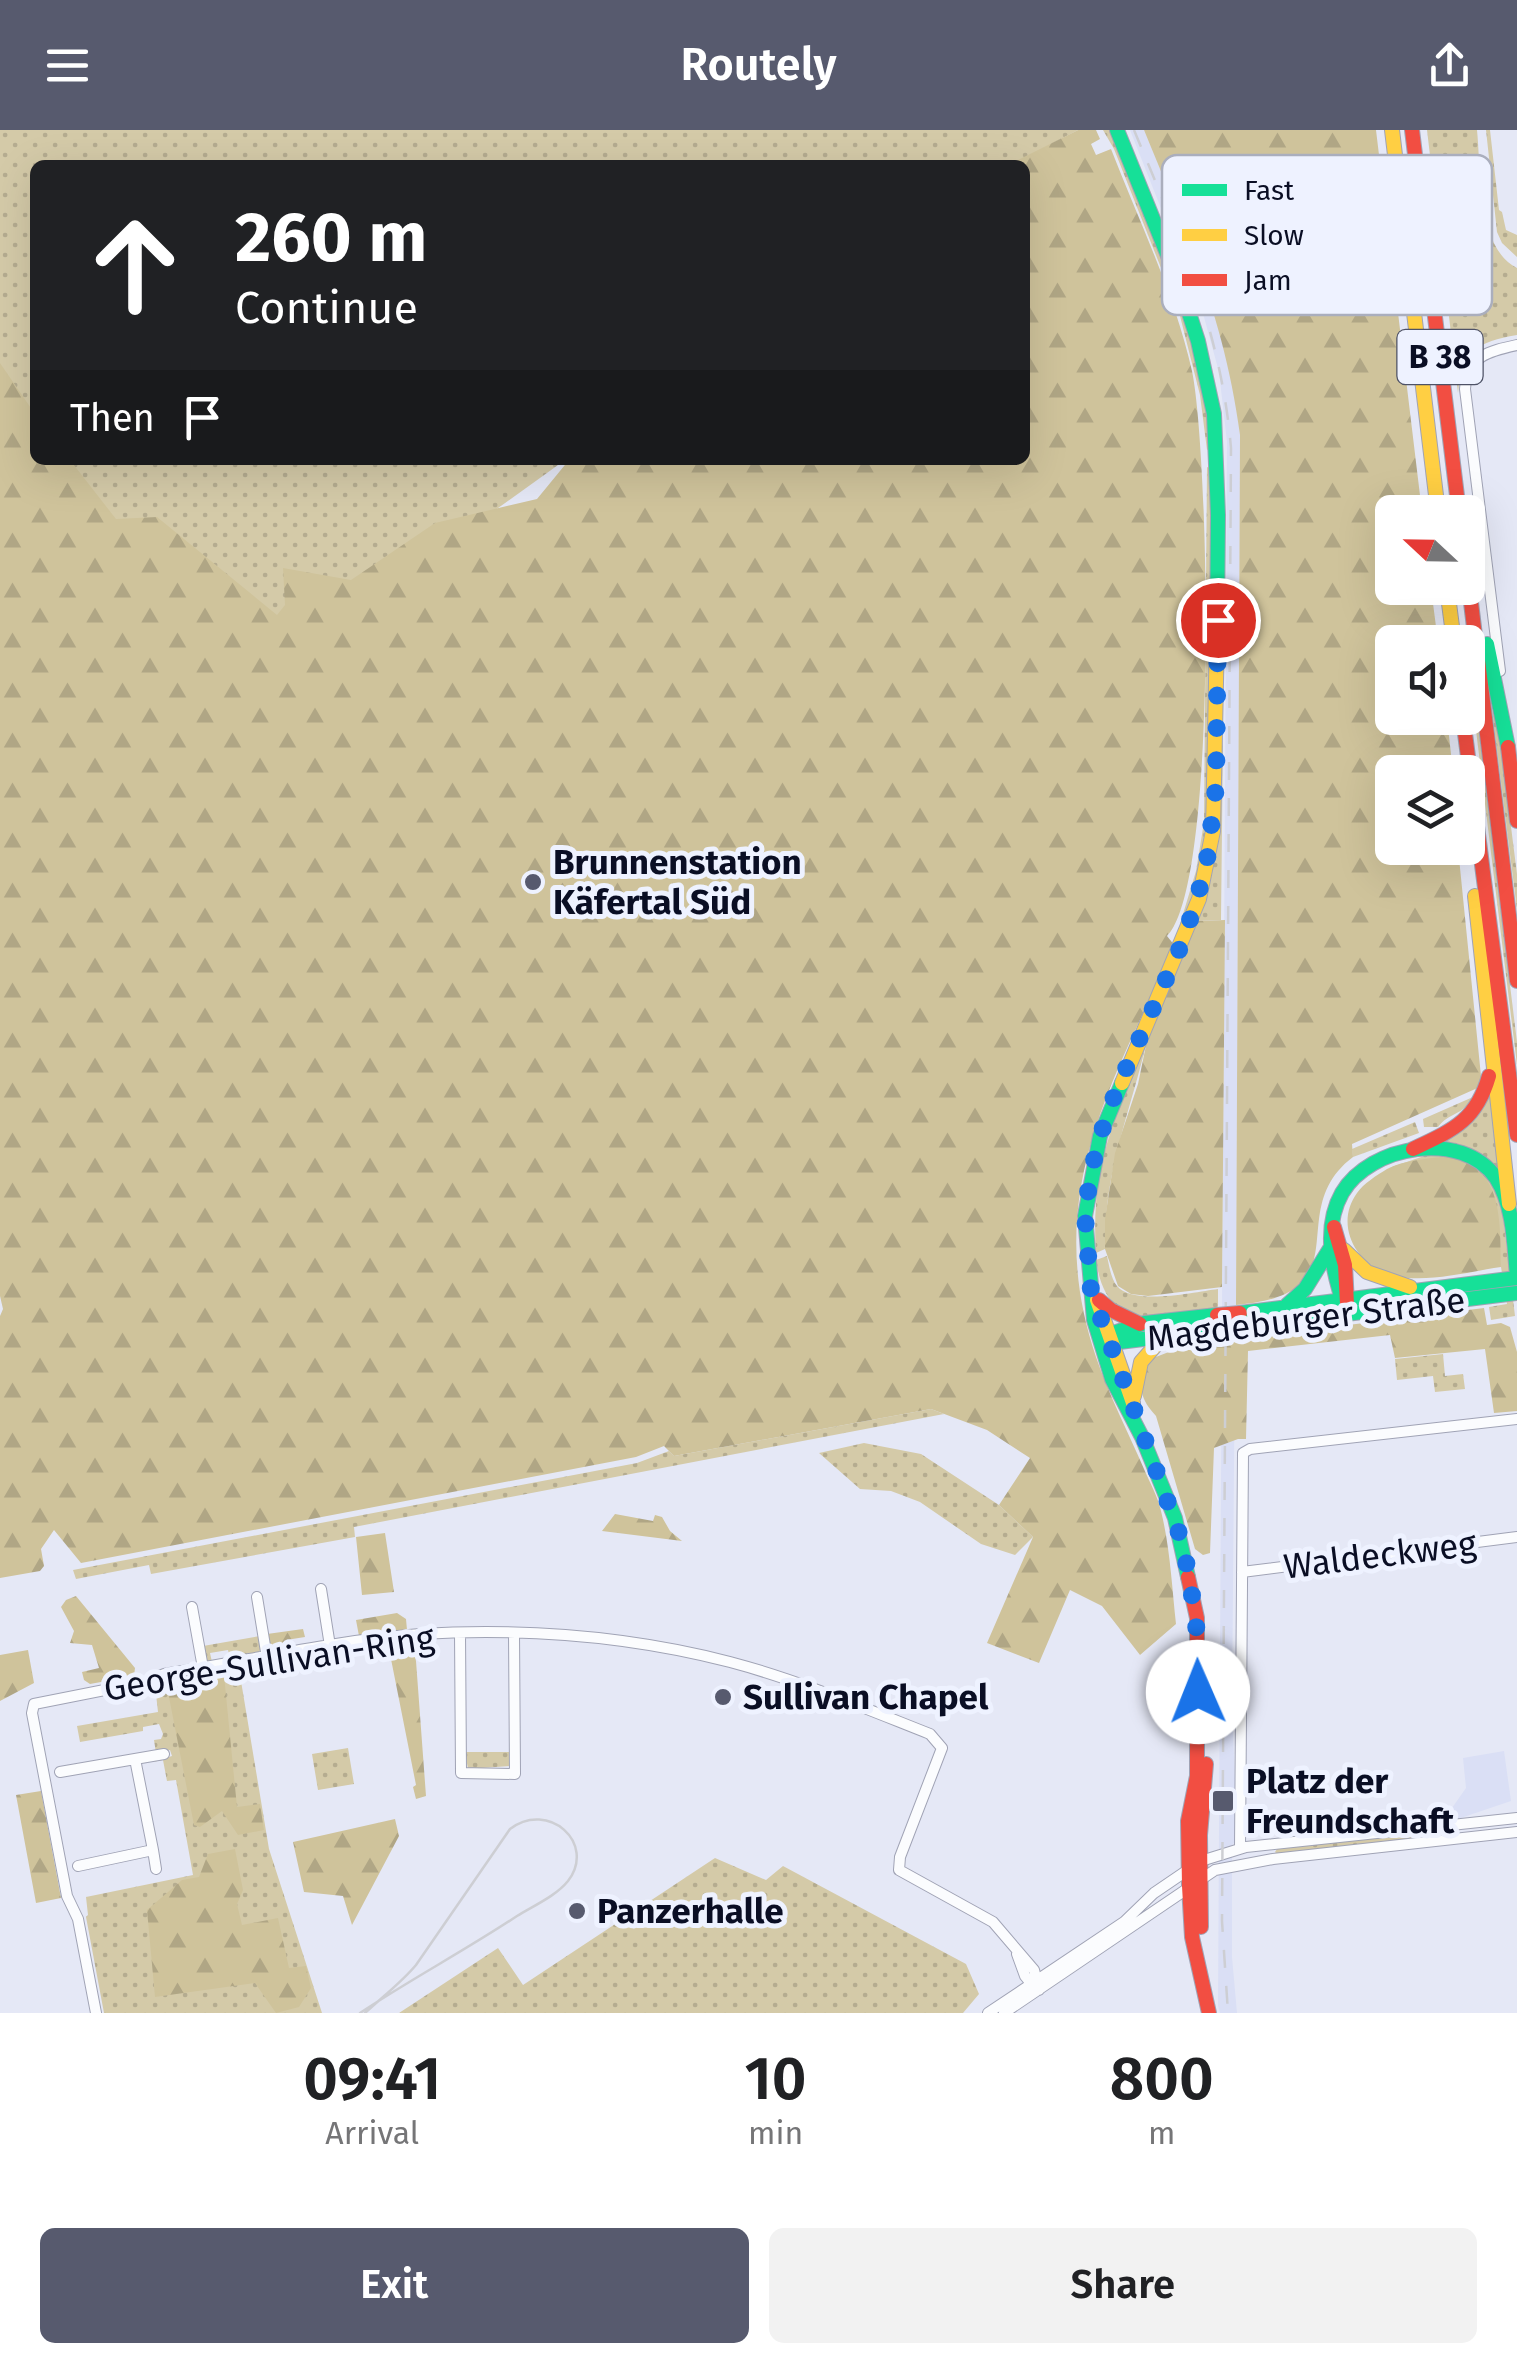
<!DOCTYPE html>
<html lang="en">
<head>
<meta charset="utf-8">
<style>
	body { margin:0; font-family:"Fira Sans",sans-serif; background:#f2f2f2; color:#202124; height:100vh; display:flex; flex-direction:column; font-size:38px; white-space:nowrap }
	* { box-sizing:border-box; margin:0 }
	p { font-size:32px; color:#757577 }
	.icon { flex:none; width:55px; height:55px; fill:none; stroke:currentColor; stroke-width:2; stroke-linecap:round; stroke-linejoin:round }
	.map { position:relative; height:1883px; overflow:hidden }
	.drawer { display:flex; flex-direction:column; background:#fff; flex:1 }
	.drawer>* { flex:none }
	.hud { position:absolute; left:30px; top:30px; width:1000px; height:305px; border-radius:15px; box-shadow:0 10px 40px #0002; background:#202124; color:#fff; overflow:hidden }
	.needle { width:65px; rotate:292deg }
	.controls { position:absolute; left:1375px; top:365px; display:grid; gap:20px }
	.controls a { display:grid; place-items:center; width:110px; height:110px; border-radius:15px; background:#fff; box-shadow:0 10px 40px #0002; font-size:50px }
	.pin { position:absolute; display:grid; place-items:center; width:85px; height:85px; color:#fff; margin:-42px; border:5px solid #fff; border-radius:50%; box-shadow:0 2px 10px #0007 }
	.me { position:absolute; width:110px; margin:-55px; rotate:359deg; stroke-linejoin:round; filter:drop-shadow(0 0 8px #0008) }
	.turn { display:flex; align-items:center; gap:35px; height:210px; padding:0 40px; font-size:45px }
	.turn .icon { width:130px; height:130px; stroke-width:2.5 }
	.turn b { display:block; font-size:70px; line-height:85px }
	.then { display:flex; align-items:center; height:95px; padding:0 40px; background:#0003; gap:20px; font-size:38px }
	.eta { display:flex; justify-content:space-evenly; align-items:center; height:170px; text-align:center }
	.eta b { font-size:60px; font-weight:600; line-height:70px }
	.primary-button { display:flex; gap:20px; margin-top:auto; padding:20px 40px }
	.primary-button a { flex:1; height:115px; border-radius:15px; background:#575a6e; color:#fff; font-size:40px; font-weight:600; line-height:115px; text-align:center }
	.primary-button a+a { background:#f2f2f2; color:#202124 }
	header { display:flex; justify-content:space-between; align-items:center; height:130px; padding:0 40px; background:#575a6e; color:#fff; font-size:45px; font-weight:600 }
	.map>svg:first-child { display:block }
	.built { fill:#dadff5 }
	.green { fill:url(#green-dots) }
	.forest { fill:url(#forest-firs) }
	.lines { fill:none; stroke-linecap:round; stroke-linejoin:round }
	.street-casing { stroke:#a0a3b5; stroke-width:12 }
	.fast-casing { stroke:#a0a3b5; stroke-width:16 }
	.slow-casing { stroke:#a0a3b5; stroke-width:16 }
	.jam-casing { stroke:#a0a3b5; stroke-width:16 }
	.street { stroke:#fbfcfe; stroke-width:10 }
	.fast { stroke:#16e098; stroke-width:14 }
	.slow { stroke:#ffcf43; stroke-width:14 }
	.jam { stroke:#f24e42; stroke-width:14 }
	.tram { stroke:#cdced3; stroke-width:2.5 }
	.rail { stroke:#cdced3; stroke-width:2.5; stroke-dasharray:18 18; stroke-linecap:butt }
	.jam-bridge-casing { stroke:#a0a3b5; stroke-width:16; stroke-linecap:butt }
	.jam-bridge { stroke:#f24e42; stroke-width:14 }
	.route { stroke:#1a73e8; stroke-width:18; stroke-dasharray:0 32.4 }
	.poi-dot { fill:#575a6e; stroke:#eef2ff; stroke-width:4 }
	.labels { text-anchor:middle; stroke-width:10; stroke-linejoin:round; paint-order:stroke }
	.shield { fill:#eef2ff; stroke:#4e5266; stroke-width:2.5 }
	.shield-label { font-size:32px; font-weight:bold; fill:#0a0e24 }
	.poi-label { font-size:35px; font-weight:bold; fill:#0a0e24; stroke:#eef2ff; text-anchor:start }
	.street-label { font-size:35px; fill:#0a0e24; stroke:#eef2ff }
	.key { fill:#eef2ff; stroke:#aaaebd; stroke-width:2.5 }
	.key-label { font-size:28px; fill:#0a0e24 }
</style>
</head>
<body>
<header><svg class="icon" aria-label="menu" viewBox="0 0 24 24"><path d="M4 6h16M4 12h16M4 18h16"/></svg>Routely<svg class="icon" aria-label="share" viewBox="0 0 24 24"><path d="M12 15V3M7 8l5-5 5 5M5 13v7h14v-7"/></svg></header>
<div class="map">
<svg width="1517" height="1883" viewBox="0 0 1517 1883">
	<defs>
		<pattern id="green-dots" width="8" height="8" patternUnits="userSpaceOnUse" patternTransform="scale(2.5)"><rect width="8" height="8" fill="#d4caa8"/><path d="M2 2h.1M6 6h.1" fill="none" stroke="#b5ac90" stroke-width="1.8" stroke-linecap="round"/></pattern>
		<pattern id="forest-firs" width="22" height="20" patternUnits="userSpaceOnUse" patternTransform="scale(2.5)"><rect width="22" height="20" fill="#cfc39b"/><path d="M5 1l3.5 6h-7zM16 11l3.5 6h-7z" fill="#b0a685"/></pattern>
	</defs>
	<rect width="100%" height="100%" fill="#e5e8f6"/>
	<path class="built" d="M 1130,0 L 1144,0 L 1198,130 L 1219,192 L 1234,254 L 1240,305 L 1236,1175 L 1239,1210 L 1235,1213 L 1232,1579 L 1236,1675 L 1235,1712 L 1232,1715 L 1232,1827 L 1237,1883 L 1220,1883 L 1218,1876 L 1227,312 L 1219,242 L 1204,187 Z
		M 1504,1621 L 1511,1671 L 1440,1695 L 1466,1658 L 1463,1628 Z"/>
	<path class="green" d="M 0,0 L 1078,0 L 1011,35 L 35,35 L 35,309 L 0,259 Z
		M 1103,0 L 1109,0 L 1117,15 L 1183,183 L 1204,263 L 1211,317 L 1207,320 L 1200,265 L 1180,186 L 1114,19 Z
		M 1427,0 L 1477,0 C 1481,39 1477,119 1517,138 L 1517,205 C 1477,212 1463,220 1458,263 Z
		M 1486,0 L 1490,0 L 1499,80 L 1502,82 L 1506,100 L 1517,105 L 1517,127 L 1502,113 L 1497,102 Z
		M 50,330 L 565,330 L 222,576 Z
		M 1207,337 L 1212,339 L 1211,654 C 1208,702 1199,749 1183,795 L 1180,794 L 1196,741 L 1204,692 Z
		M 1468,513 L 1517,912 L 1517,935 L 1468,535 Z
		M 1492,580 L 1499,602 L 1517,744 L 1517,780 Z
		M 1223,610 L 1221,790 L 1197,791 Z
		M 1148,906 C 1131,982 1104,1039 1105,1119 L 1096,1123 C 1090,1037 1116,983 1148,906 Z
		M 1491,960 L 1504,1049 L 1435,1011 Z
		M 1473,967 C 1463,986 1449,982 1438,997 L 1424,997 L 1423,989 Z
		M 1415,992 L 1419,1003 L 1353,1027 L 1352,1019 Z
		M 1452,1023 L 1493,1051 L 1502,1078 L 1515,1186 L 1491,1190 L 1489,1177 L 1507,1174 L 1501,1137 L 1447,1026 L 1389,1038 L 1427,1025 Z
		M 1107,1126 C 1109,1135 1111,1149 1117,1156 C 1133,1176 1195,1162 1218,1159 L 1218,1178 C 1160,1186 1107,1207 1096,1130 Z
		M 1443,1224 L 1445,1246 L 1463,1244 L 1465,1259 L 1435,1262 L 1433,1246 L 1397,1250 L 1395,1229 Z
		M 931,1279 L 944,1284 L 354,1397 L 355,1407 L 151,1444 L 149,1435 L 76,1449 L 73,1440 L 637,1333 L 669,1321 L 674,1326 Z
		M 864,1313 L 921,1324 L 999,1375 L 1033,1407 L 1015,1425 L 981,1414 L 920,1372 L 891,1361 L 860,1359 L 819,1323 Z
		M 260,1506 L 262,1518 L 257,1524 L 230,1528 L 228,1520 L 210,1523 L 212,1532 L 207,1531 L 203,1516 Z
		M 224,1545 L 240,1545 L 269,1719 L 322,1883 L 104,1883 L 86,1787 L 88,1785 L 86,1767 L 193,1745 L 176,1650 L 167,1651 L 163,1630 L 152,1632 L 172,1626 L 170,1620 L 156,1623 L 154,1610 L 161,1609 L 163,1604 L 159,1594 L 143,1597 L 143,1601 L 80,1612 L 77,1596 L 158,1582 L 156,1564 L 167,1557 Z
		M 348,1618 L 354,1654 L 318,1660 L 312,1624 Z
		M 465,1622 L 511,1622 L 511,1636 L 468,1639 Z
		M 1411,1703 L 1412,1710 L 1278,1725 L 1275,1722 L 1277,1719 Z
		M 715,1728 L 766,1750 L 783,1736 L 966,1834 L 979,1864 L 963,1883 L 399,1883 L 498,1818 L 523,1855 Z"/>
	<path class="forest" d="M 1078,0 L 1096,0 L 1100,9 L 1091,14 L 1096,25 L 1111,19 C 1139,91 1175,165 1192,241 C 1209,322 1219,755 1167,806 L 1175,816 C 1109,958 1042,1067 1096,1227 C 1109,1265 1128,1302 1144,1339 C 1150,1353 1158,1367 1161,1381 C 1170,1417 1172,1457 1176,1494 L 1140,1525 L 1102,1476 L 1070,1460 L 1039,1533 L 987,1513 L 1033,1407 L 999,1375 L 1030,1328 L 987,1300 L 931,1279 L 674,1326 L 664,1316 L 636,1327 L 81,1433 L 54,1400 L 41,1419 L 44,1436 L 40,1441 L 0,1448 L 0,1186 L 3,1179 L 0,1166 L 0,233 L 35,284 L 35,330 L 70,330 L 116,389 L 157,387 L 277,485 L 285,475 L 283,438 L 351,450 L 435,393 L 537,369 L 569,330 L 1025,330 L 1025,35 L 1008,35 Z
		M 1144,0 L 1376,0 L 1422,382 L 1392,382 L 1392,458 L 1431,458 L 1438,512 L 1392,512 L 1392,588 L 1447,588 L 1453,642 L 1392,642 L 1392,718 L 1458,718 L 1482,956 L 1352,1014 L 1353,1027 C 1280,1082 1367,1164 1236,1175 L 1240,305 C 1225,191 1187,105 1144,0 Z
		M 1225,790 L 1222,1157 L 1148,1166 L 1131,1164 L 1118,1156 L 1105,1119 L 1105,1089 L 1115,1023 L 1138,954 L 1148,906 L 1197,791 Z
		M 1447,1026 C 1504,1035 1500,1092 1501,1137 C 1467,1142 1428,1153 1394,1146 C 1358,1138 1333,1096 1357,1063 C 1363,1054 1377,1045 1387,1039 C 1404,1030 1428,1029 1447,1026 Z
		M 1484,1178 L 1487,1195 L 1501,1193 L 1510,1197 L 1517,1222 L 1517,1281 L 1494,1283 L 1485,1219 L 1395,1228 L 1390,1205 L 1248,1221 L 1246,1309 L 1238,1309 L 1214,1318 L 1210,1423 L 1203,1425 L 1195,1419 L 1156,1286 C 1136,1264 1141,1257 1148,1230 L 1187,1215 Z
		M 615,1384 L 653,1391 L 655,1385 L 662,1387 L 670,1401 L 682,1411 L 602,1401 Z
		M 385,1403 L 394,1462 L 362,1465 L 356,1407 Z
		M 76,1466 L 135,1538 L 134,1546 L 90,1554 L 84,1550 L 82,1542 L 99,1538 L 92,1515 L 70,1513 L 74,1501 L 61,1477 L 66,1470 Z
		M 397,1483 L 406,1489 L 407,1500 L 359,1506 L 356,1490 Z
		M 303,1499 L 305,1507 L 286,1510 L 287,1518 L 270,1521 L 267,1504 Z
		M 411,1513 L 416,1531 L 426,1666 L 416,1669 L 413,1657 L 416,1655 L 390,1524 L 371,1524 L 370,1518 Z
		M 28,1520 L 34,1553 L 0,1571 L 0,1525 Z
		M 224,1545 L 237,1677 L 260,1674 L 264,1700 L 238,1705 L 222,1681 L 200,1697 L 194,1695 L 167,1557 Z
		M 41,1661 L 61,1768 L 36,1773 L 16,1665 Z
		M 395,1689 L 399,1706 L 352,1795 L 343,1766 L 304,1762 L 293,1712 Z
		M 235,1719 L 243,1760 L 237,1774 L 242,1795 L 278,1788 L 289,1838 L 306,1836 L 311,1858 L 299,1877 L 276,1883 L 255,1853 L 155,1867 L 147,1780 L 182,1750 L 199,1747 L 208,1724 Z"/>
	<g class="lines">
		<g class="street-casing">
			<path id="street" d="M 1500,541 L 1465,259 C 1467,226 1489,221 1517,215
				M 1242,1442 L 1517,1407
				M 321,1459 L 330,1516
				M 257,1467 L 267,1528
				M 192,1477 L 203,1538
				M 460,1503 L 461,1643 L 515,1644 L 514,1503
				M 135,1629 L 164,1624
				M 60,1642 L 135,1629 L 153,1720 L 78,1736
				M 1240,1719 L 1243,1323 L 1250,1319 L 1517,1289
				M 153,1720 L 156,1739
				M 1017,1824 L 1025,1846 L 1034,1857
				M 96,1883 L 78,1789 L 67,1766 L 32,1583 L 34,1574 L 145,1552 L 164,1544 C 248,1531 334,1510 420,1504 C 523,1498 629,1506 730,1532 C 798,1550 864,1578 930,1604 L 942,1618 L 900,1727 L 899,1740 L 993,1792 L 1034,1840 L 1039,1860
				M 988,1883 L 1124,1792 L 1154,1763 L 1201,1731 L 1246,1717 L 1517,1688
				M 1004,1883 L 1215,1740 L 1273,1729 L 1517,1702"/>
		</g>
		<g class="fast-casing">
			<path id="fast" d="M 1117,0 L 1181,158 L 1198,211 L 1214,284 L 1218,385 L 1217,503
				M 1487,514 L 1508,617
				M 1122,953 L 1100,1006 L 1085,1086 L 1094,1190 L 1112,1249 L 1142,1307 L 1175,1388 L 1188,1447
				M 1287,1175 L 1305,1159 L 1331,1117
				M 1240,1183 L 1517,1148
				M 1347,1184 C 1334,1147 1321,1100 1342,1063 C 1370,1015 1462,999 1496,1048 C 1514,1076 1514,1114 1517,1146
				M 1241,1197 L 1517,1163
				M 1104,1206 L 1145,1193 L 1217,1185
				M 1104,1210 L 1119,1212 L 1216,1200"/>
		</g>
		<g class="slow-casing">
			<path id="slow" d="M 1392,0 L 1438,382
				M 1447,458 L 1454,512
				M 1475,766 L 1509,1074
				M 1122,953 L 1199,769 L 1213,701 L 1217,503
				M 1344,1120 L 1367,1142 L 1410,1157
				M 1097,1170 L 1133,1273
				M 1134,1266 L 1141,1232 L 1163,1207"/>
		</g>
		<g class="jam-casing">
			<path id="jam" d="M 1412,0 L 1459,382
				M 1468,448 L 1517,851
				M 1463,588 L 1517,1005
				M 1508,617 L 1517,691
				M 1413,1019 C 1453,1000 1476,991 1489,946
				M 1334,1097 L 1345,1135 L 1347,1174
				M 1099,1170 L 1111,1180 L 1140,1194
				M 1188,1447 L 1197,1488 L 1197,1646 L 1188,1691 L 1189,1756 L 1192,1807 L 1209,1883
				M 1201,1797 L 1200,1705 L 1206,1634"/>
		</g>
		<use href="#street" class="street"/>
		<use href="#fast" class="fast"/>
		<use href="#slow" class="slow"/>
		<use href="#jam" class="jam"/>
		<path class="tram" d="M 360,1883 C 411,1849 466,1820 517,1786 C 533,1776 556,1766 568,1751 C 597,1713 548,1670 510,1699 L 416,1835 C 401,1853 382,1867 365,1883"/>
		<path class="rail" d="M 1134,0 C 1179,109 1221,199 1231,318 L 1222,1791 L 1228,1883"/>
		<g class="jam-bridge-casing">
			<path id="jam-bridge" d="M 1217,1185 L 1240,1183
				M 1216,1200 L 1241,1197"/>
		</g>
		<use href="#jam-bridge" class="jam-bridge"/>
	</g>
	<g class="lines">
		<path class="route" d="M 1198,1562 L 1196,1488 L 1183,1414 L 1091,1161 L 1085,1086 L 1090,1046 L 1100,1006 L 1116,961 L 1184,809 L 1206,738 L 1216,657 L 1218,490"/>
	</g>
	<g class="poi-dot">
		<circle cx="533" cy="752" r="10"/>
		<circle cx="723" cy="1567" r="10"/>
		<rect x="1211" y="1659" width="24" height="24" rx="5"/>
		<circle cx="577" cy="1781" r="10"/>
	</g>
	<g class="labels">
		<rect class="shield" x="1397.5" y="200" width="85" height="54" rx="8"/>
		<g class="shield-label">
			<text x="1440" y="238">B 38</text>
		</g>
		<g class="poi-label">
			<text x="553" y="744">Brunnenstation<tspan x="553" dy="40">Käfertal Süd</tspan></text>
			<text x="743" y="1579">Sullivan Chapel</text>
			<text x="1246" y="1663">Platz der<tspan x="1246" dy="40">Freundschaft</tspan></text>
			<text x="597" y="1793">Panzerhalle</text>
		</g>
		<g class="street-label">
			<text transform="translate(1306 1189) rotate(-7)" y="12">Magdeburger Straße</text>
			<text transform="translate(1380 1425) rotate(-7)" y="12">Waldeckweg</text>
			<text transform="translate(269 1533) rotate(-9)" y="12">George-Sullivan-Ring</text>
		</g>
	</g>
	<rect x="1162" y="25" width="330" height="160" rx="15" class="key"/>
	<rect x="1182" y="54" width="45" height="12" fill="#16e098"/>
	<rect x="1182" y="99" width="45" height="12" fill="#ffcf43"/>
	<rect x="1182" y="144" width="45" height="12" fill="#f24e42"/>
	<g class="key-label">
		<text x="1244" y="70">Fast</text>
		<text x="1244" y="115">Slow</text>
		<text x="1244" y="160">Jam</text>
	</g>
</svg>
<div class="controls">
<a><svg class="needle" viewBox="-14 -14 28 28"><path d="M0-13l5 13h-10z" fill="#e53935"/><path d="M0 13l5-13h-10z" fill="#757577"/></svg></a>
<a><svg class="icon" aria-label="sound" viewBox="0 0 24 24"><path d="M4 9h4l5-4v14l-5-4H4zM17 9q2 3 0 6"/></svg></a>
<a><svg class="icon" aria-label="layers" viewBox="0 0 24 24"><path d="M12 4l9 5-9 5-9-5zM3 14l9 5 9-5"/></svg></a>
</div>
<div class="pin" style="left:1218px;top:490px;background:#d93025"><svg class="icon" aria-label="arrive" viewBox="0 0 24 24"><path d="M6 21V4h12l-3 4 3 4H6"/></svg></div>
<svg class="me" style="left:1198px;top:1562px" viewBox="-20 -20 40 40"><circle r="19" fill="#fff"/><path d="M0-13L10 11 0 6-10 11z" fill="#1a73e8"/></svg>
<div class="hud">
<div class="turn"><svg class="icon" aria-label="ahead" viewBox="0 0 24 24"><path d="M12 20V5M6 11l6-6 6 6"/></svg><div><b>260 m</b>Continue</div></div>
<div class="then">Then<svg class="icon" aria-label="arrive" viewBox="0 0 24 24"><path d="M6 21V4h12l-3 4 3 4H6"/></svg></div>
</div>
</div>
<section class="drawer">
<div class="eta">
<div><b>09:41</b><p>Arrival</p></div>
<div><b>10</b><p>min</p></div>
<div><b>800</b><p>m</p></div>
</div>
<div class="primary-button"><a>Exit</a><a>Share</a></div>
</section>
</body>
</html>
